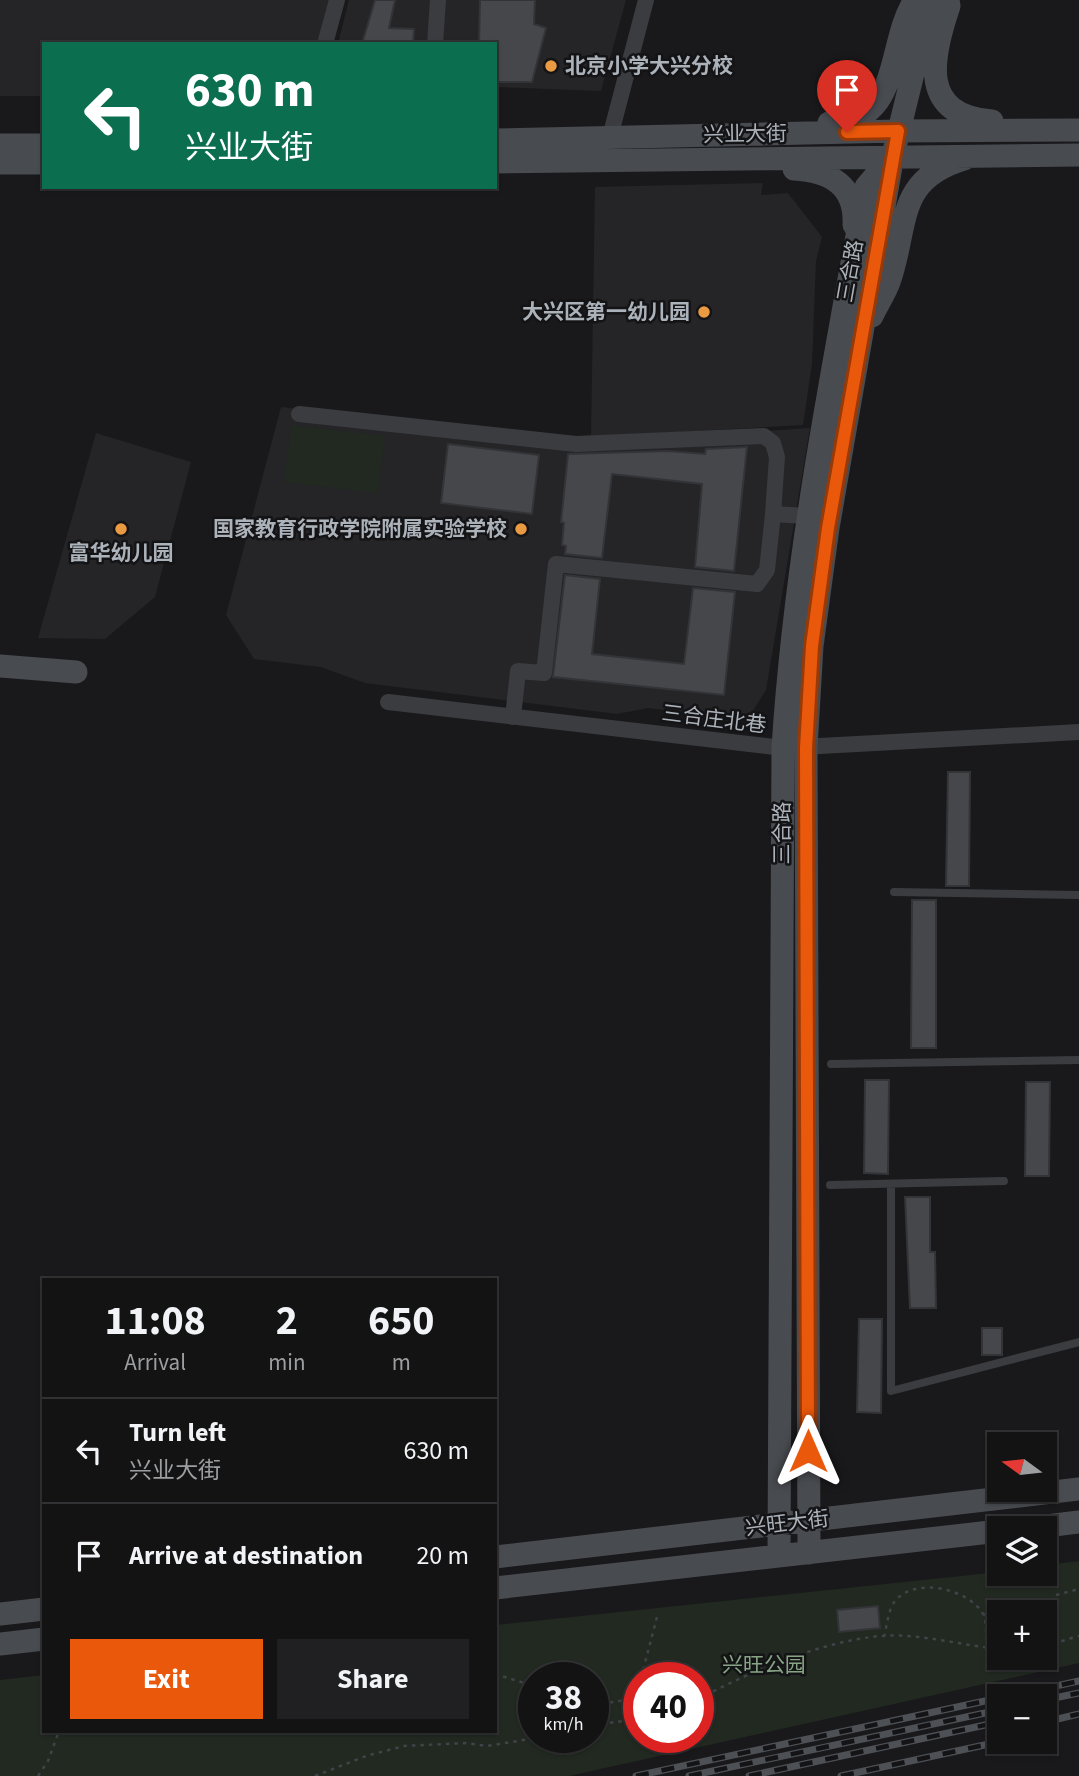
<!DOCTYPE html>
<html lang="en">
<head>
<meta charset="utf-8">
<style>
	body { margin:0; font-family:"Source Sans 3","Noto Sans SC",sans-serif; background:#202022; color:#f1f3f6; height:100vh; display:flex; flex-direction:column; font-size:26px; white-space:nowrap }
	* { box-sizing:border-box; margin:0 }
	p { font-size:23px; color:#9d9ea0 }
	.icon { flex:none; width:38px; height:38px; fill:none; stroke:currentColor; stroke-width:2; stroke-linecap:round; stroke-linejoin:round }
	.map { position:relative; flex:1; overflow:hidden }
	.sheet { position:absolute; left:42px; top:1278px; width:455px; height:455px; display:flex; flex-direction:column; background:#131314; border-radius:0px; box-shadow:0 2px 5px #0004,0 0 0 2px #323234 }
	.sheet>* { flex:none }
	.top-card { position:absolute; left:42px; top:42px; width:455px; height:147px; border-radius:0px; box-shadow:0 2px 5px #0004,0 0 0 2px #323234; background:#0b6e4f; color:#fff; overflow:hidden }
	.needle { width:46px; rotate:285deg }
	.buttons { position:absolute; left:987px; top:1432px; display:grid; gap:14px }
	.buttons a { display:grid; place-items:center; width:70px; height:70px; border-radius:0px; background:#131314; box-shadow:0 2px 5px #0004,0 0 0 2px #323234; font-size:35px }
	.speed { position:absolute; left:518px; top:1662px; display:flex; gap:14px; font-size:35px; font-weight:700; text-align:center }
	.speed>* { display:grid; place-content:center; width:91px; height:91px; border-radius:50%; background:#131314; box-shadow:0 2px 5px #0004,0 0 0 2px #323234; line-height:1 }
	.speed small { font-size:18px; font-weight:400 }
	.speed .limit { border:10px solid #d22; background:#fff; color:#111 }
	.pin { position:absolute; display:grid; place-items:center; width:60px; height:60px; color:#fff; margin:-72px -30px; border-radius:50% 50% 50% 0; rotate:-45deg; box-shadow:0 0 7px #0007 }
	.pin .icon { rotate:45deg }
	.me { position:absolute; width:77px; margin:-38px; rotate:0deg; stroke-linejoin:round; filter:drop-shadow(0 0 5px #0008) }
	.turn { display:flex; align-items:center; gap:24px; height:147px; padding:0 28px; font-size:32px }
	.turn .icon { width:91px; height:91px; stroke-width:2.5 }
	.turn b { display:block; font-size:49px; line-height:60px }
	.eta { display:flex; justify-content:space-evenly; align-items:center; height:119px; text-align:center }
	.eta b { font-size:42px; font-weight:700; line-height:49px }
	.action { display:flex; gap:14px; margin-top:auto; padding:14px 28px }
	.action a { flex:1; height:80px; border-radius:0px; background:#ea580c; color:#fff; font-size:28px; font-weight:700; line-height:80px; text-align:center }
	.action a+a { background:#202022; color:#f1f3f6 }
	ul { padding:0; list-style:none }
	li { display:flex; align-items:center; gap:21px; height:105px; padding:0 28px; border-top:2px solid #323234 }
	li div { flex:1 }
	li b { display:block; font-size:26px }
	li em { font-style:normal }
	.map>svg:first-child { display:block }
	.built { fill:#252528 }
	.green { fill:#212921; fill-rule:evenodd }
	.building { fill:#46474b; stroke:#333437; stroke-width:2 }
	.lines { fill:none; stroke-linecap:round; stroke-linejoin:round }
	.path { stroke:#404347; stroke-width:2.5; stroke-dasharray:3.5 5; stroke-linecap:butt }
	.lane { stroke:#3a3c40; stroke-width:8 }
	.street { stroke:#3a3c40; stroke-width:16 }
	.secondary { stroke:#484b50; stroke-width:23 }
	.rail-casing { stroke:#4d5055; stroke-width:7 }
	.rail { stroke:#141416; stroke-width:4.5; stroke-dasharray:13; stroke-linecap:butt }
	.route-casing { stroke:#983908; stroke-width:18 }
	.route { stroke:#ea580c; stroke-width:12 }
	.poi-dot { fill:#e99a43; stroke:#141416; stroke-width:2.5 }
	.labels { text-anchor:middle; stroke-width:5; stroke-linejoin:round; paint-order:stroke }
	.poi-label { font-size:21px; font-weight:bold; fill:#acb2ba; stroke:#141416; text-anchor:end }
	.street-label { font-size:21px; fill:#acb2ba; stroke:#141416 }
	.park-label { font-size:21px; fill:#87a484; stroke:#141416 }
</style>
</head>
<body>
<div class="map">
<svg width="1079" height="1776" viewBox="0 0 1079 1776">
	<rect width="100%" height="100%" fill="#19191b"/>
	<path class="built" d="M 0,0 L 330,0 L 317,44 L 44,44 L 44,96 L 0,96 Z
		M 349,0 L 626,0 L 601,91 L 495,87 L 495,44 L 338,44 Z
		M 763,183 L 761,195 L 788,193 L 822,237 L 816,261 L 812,364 L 803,425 L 591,437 L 595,187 Z
		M 281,407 L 585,443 L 810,428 L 766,690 L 747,720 L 648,708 L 617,714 L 365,683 L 321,667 L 254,659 L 226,615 Z
		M 96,433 L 191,462 L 155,597 L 105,639 L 38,638 Z"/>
	<path class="green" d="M 291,425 L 385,436 L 378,493 L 284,482 Z
		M 1079,1561 L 1079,1663 L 569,1776 L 0,1776 L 0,1680 L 44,1675 L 44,1731 L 495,1731 L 495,1625 L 999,1572 L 1045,1573 L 1045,1565 ZM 999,1612 L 1045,1612 L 1045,1657 L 999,1657 ZM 534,1678 L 593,1678 L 593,1738 L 534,1738 ZM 639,1678 L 698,1678 L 698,1738 L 639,1738 Z"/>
	<path class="building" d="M 375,0 L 395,0 L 389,28 L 414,29 L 413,44 L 362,44 Z
		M 480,0 L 535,0 L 534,24 L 546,28 L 532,82 L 495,82 L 495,44 L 479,44 Z
		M 448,444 L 539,455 L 532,514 L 441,503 Z
		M 747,447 L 734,571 L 695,567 L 702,484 L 612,474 L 602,558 L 565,554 L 566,546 L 562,545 L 564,523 L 561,522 L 568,454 L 668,451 L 705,454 L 706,449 Z
		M 565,575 L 600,579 L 592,654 L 684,664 L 693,588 L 735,592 L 724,695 L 553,677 Z
		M 948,772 L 970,772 L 969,886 L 946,886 Z
		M 912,900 L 936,900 L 936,1048 L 911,1048 Z
		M 865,1080 L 889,1080 L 888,1174 L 864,1173 Z
		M 1026,1082 L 1050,1082 L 1049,1176 L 1025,1176 Z
		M 905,1197 L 930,1197 L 930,1252 L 935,1252 L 936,1308 L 910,1308 Z
		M 859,1319 L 882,1319 L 881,1413 L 857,1412 Z
		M 982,1328 L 1002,1328 L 1002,1355 L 982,1355 Z
		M 878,1606 L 880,1628 L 839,1632 L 837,1610 Z"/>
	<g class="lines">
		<path class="path" d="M 1037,1612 L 1056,1595 L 1079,1589
			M 983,1615 L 994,1610 L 999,1612
			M 884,1637 C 887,1626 888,1610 895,1601 C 915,1576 969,1589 983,1614 C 987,1623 986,1637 986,1647
			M 1045,1646 L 1079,1636
			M 495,1674 L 534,1686
			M 641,1678 L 657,1617
			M 636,1697 L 639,1685
			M 698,1699 C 750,1672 813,1645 871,1637 C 914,1631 957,1645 999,1649
			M 593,1705 L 639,1698
			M 593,1725 L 639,1719
			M 38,1776 L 48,1761 L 59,1731
			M 315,1776 L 366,1756 L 404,1746 L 466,1743 L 487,1746 L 536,1738"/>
		<path class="lane" d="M 894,892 L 1079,895
			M 831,1064 L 1079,1060
			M 891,1184 L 891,1391 L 1079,1342
			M 830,1185 L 1004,1181"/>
		<path class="street" d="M 325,44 L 337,0
			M 435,44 L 438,0
			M 610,137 L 646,0
			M 299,414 L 576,444 L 764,436 L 773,443 L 777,457 L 773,514 L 807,516
			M 388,702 L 783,748 L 1079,732
			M 513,717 L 518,671 L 544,673 L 556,564 L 757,584 L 767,570 L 773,514"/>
		<path class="secondary" d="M 948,0 L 949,6 C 931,59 919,115 992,121
			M 829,123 C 903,123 886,44 915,0
			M 495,140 L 898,131 L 1079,130
			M 0,145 L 44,145
			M 495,162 L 1079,155
			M 0,163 L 44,163
			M 794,169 C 830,171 856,185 854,225
			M 872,316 C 877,305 885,293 889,282 C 909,226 894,180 964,159
			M 0,666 L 76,672
			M 1030,1528 L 1079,1522
			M 809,1553 L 806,748 L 812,646 L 828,528 L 893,155 L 931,0
			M 779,1556 L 783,748 C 795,558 832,373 866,187 L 893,155
			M 495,1557 L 1079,1489
			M 495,1588 L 999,1531
			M 0,1614 L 44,1609
			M 0,1644 L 44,1639"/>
		<g class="rail-casing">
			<path id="rail" d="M 1011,1696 L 1079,1681
				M 1045,1700 L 1079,1693
				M 1045,1722 L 1079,1714
				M 636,1776 L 999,1698
				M 689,1776 L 999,1710
				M 749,1776 L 999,1722
				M 841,1776 L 1003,1741"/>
		</g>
		<use href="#rail" class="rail"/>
	</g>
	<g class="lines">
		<g class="route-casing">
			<path id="route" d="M 808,1451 L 806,748 L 812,646 L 828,528 L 898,131 L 847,132"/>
		</g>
		<use href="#route" class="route"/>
	</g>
	<g class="poi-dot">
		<circle cx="551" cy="66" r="7"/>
		<circle cx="704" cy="312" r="7"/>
		<circle cx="121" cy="529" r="7"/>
		<circle cx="521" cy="529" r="7"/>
	</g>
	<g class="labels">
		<g class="poi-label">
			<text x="565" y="73" text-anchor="start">北京小学大兴分校</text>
			<text x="690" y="319">大兴区第一幼儿园</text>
			<text x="507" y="536">国家教育行政学院附属实验学校</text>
			<text x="121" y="560" text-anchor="middle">富华幼儿园</text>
		</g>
		<g class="street-label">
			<text transform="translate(745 134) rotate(-1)" y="7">兴业大街</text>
			<text transform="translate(850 271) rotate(-80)" y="7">三合路</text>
			<text transform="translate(714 719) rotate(7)" y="7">三合庄北巷</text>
			<text transform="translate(782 833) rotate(-90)" y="7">三合路</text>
			<text transform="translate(787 1523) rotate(-7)" y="7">兴旺大街</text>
		</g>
		<g class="park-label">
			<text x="764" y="1672">兴旺公园</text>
		</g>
	</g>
</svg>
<div class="buttons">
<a><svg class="needle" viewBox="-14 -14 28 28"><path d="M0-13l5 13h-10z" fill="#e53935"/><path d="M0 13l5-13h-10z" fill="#9d9ea0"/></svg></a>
<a><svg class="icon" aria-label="layers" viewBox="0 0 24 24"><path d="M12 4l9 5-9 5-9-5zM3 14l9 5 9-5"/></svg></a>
<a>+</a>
<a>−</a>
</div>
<div class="speed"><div>38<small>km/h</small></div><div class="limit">40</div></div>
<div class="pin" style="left:847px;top:132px;background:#d93025"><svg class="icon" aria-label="arrive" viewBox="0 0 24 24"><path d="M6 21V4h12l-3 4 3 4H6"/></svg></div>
<svg class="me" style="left:808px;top:1451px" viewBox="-20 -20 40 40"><path d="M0-17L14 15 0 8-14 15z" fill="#ea580c" stroke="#fff" stroke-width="4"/></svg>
<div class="top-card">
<div class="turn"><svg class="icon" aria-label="left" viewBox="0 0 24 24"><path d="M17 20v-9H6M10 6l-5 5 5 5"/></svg><div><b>630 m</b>兴业大街</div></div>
</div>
<section class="sheet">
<div class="eta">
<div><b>11:08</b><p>Arrival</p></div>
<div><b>2</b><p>min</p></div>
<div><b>650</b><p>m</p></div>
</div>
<ul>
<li><svg class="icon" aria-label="left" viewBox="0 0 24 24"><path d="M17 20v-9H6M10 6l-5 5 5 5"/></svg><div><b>Turn left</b><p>兴业大街</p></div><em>630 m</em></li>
<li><svg class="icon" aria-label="arrive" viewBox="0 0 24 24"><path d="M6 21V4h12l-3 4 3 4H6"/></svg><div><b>Arrive at destination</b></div><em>20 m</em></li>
</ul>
<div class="action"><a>Exit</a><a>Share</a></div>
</section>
</div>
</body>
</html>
